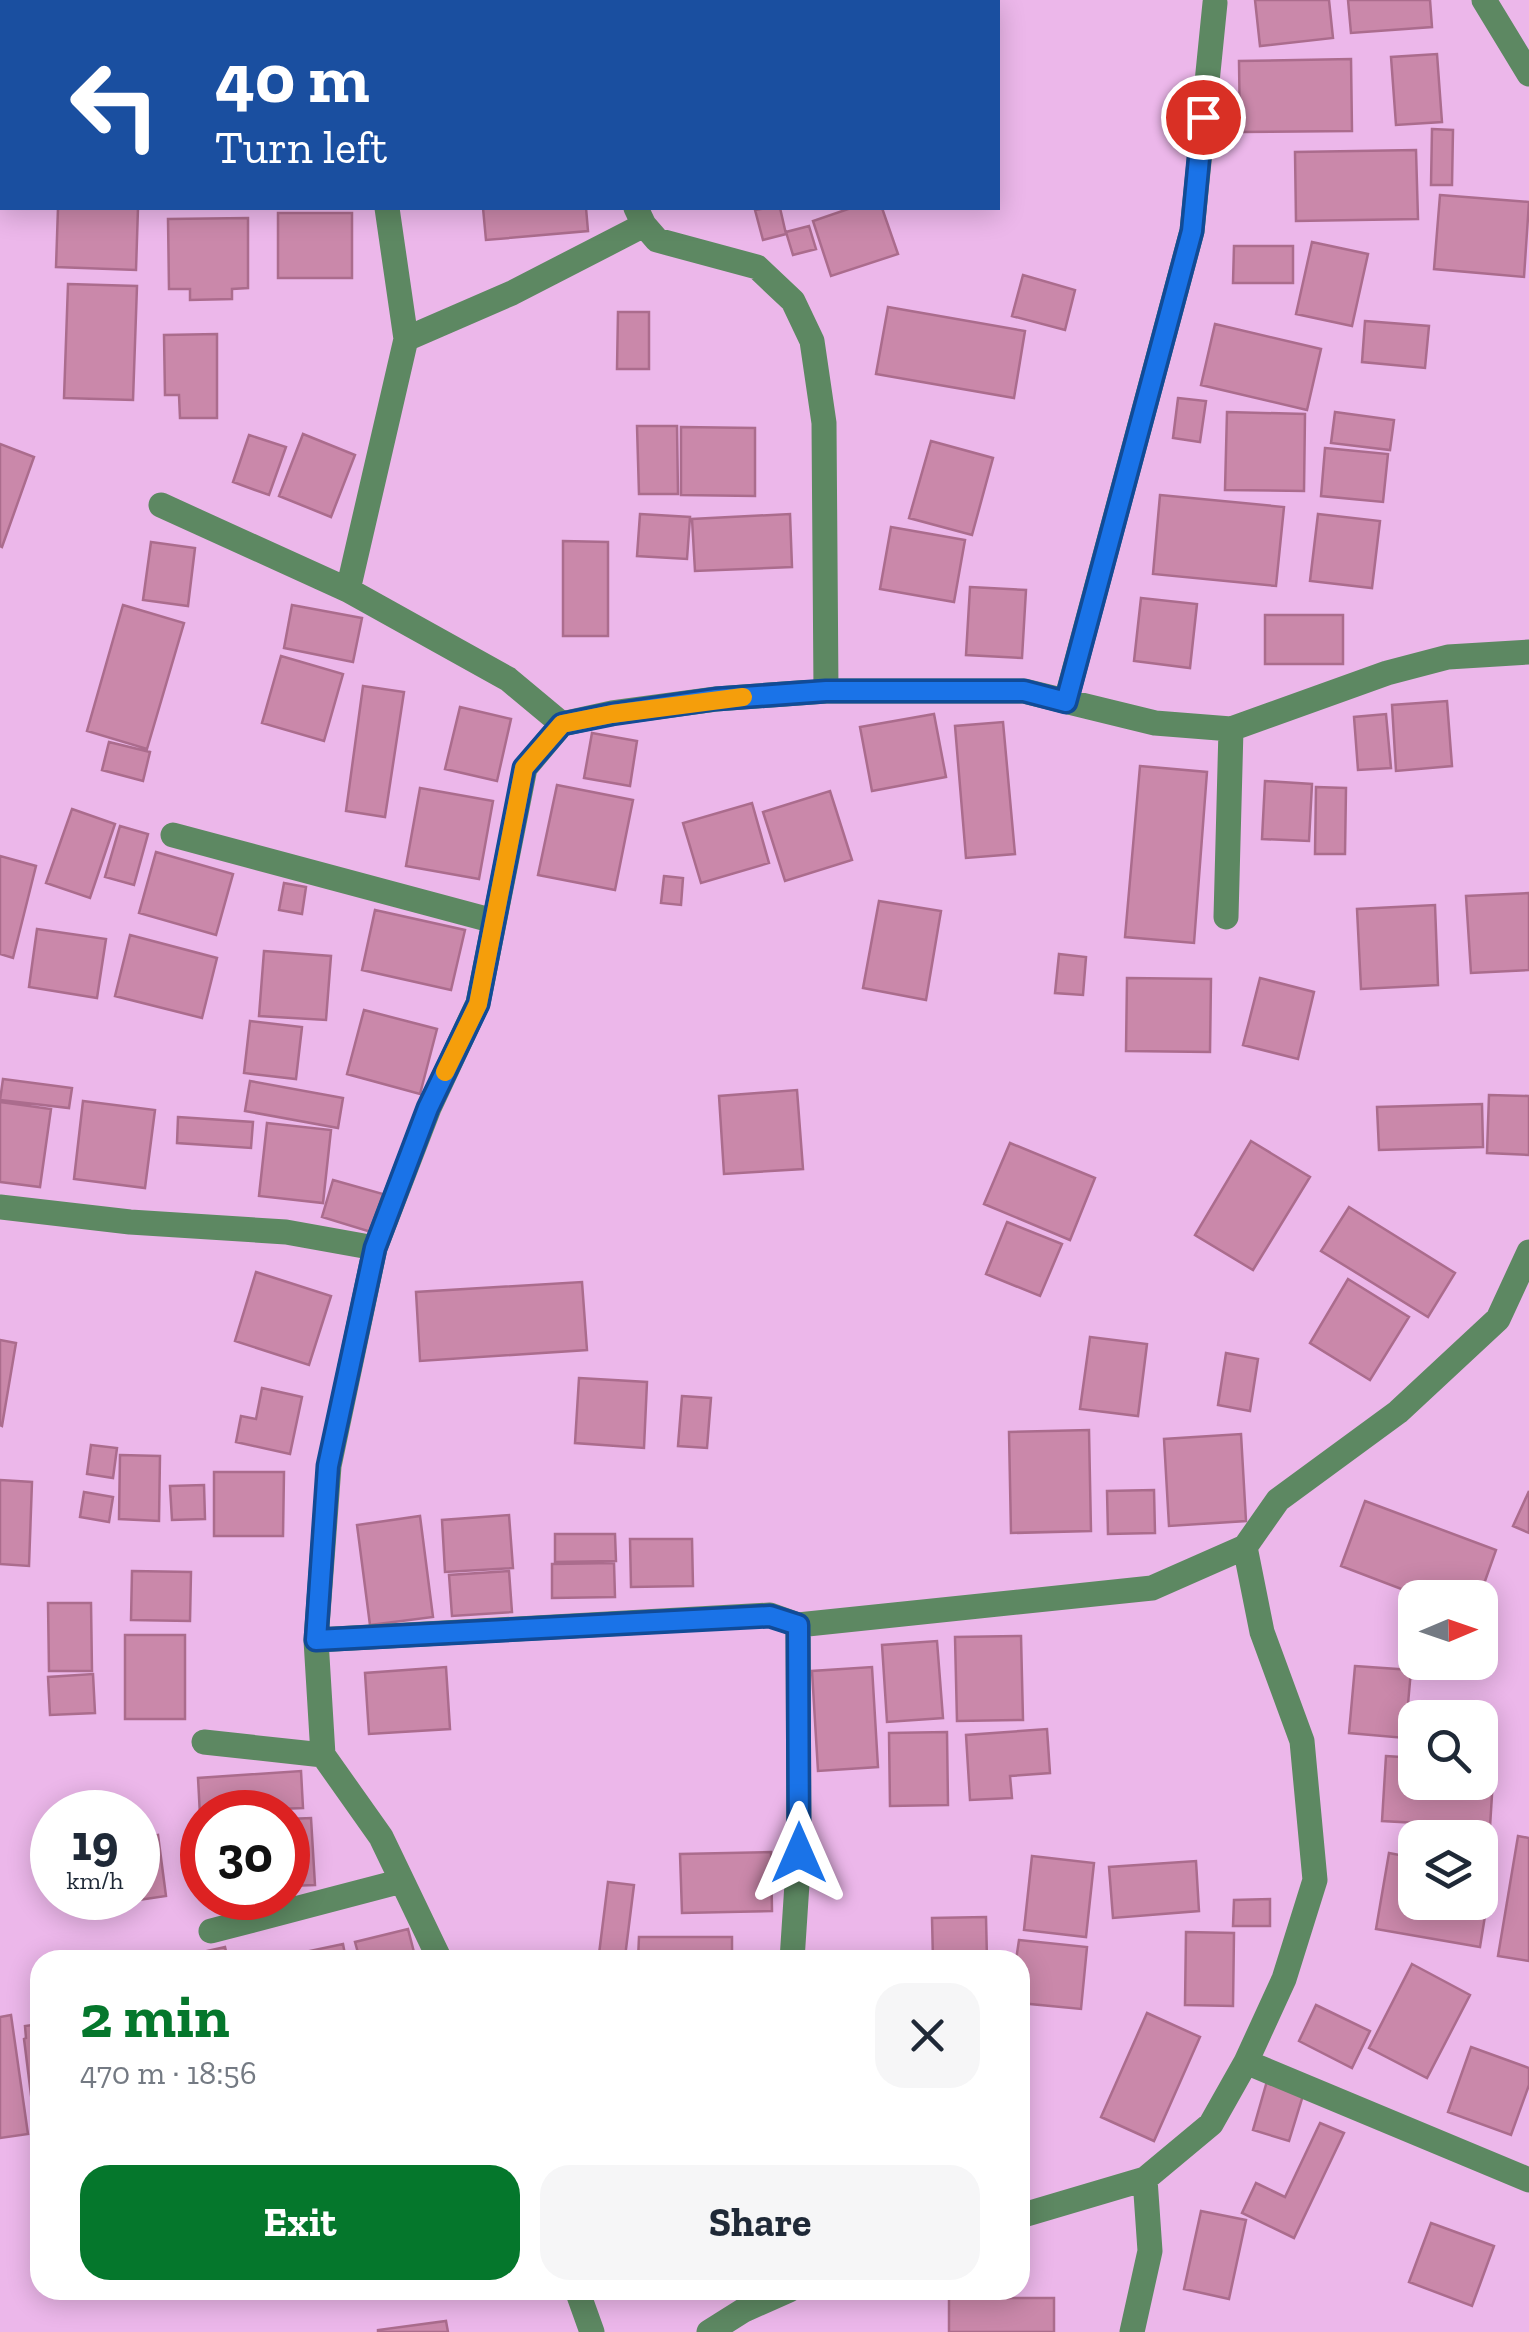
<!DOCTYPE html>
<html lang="en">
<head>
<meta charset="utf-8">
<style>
	body { margin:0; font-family:"Zilla Slab",serif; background:#f6f6f7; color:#1f2937; height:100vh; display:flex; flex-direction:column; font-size:38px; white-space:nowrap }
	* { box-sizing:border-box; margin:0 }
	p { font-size:32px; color:#747a83 }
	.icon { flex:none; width:55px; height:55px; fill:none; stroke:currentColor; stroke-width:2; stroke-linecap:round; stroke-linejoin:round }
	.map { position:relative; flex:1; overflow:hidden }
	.panel { position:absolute; left:30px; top:1950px; width:1000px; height:350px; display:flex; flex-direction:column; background:#fff; border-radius:30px; box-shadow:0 5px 25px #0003 }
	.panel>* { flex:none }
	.hud { position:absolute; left:0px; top:0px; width:1000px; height:210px; box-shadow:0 5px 25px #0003; background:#1a4fa0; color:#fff; overflow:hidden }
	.needle { width:65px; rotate:88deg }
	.tools { position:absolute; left:1398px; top:1580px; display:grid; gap:20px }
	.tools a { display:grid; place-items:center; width:100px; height:100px; border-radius:20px; background:#fff; box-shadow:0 5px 25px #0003; font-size:50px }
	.speed { position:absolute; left:30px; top:1790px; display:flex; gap:20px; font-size:50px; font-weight:700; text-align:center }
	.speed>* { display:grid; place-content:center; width:130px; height:130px; border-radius:50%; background:#fff; box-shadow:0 5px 25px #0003; line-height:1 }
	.speed small { font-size:25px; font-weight:400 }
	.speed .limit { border:15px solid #d22; background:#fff; color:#111 }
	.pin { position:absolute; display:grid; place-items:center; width:85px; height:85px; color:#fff; margin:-42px; border:5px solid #fff; border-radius:50%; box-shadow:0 2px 10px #0007 }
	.me { position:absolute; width:110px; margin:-55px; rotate:0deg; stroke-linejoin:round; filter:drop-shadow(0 0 8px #0008) }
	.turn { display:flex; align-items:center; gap:35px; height:210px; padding:0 50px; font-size:45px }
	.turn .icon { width:130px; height:130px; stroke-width:2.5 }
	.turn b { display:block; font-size:70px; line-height:85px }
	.round { display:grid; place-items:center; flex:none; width:105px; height:105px; border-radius:30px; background:#f6f6f7 }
	.overview { display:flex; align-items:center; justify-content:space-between; height:170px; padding:0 50px }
	h1 { font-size:60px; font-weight:700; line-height:75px; color:#05772c }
	.button { display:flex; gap:20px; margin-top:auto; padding:20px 50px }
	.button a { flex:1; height:115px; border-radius:30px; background:#05772c; color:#fff; font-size:40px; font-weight:700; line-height:115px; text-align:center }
	.button a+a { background:#f6f6f7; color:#1f2937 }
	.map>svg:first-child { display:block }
	.building { fill:#ca88aa; stroke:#ab6c8d; stroke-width:2.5 }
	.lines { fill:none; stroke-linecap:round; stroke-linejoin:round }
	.minor { stroke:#5d8862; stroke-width:25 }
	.route-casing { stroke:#114b97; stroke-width:25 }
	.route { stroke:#1a73e8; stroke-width:18 }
	.slow { stroke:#f59e0b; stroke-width:18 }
</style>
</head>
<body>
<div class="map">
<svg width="1529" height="2332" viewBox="0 0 1529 2332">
	<rect width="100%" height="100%" fill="#ecb7ea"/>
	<path class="building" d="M 136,0 L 242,0 L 242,2 L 136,2 Z
		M 1255,0 L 1329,0 L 1333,38 L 1260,46 Z
		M 1348,0 L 1430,0 L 1432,27 L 1351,33 Z
		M 1437,54 L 1442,122 L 1396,125 L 1391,57 Z
		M 1351,59 L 1352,131 L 1240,132 L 1239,61 Z
		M 1432,129 L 1453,130 L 1452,185 L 1431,185 Z
		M 1416,150 L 1418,219 L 1296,221 L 1295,152 Z
		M 1440,195 L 1529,202 L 1524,277 L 1434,269 Z
		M 58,208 L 138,208 L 136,270 L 56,267 Z
		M 483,208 L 586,208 L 588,231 L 486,240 Z
		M 766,208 L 780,208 L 786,234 L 763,240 L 755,210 Z
		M 851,208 L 882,208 L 898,254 L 831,276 L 813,221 Z
		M 278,213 L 352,213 L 352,278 L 278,278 Z
		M 248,218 L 248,288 L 232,289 L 232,299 L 190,300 L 190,289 L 169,289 L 168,219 Z
		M 809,226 L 816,249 L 793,255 L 786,232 Z
		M 1312,242 L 1368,254 L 1352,326 L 1296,314 Z
		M 1234,246 L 1293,246 L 1293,283 L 1233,283 Z
		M 1023,275 L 1075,290 L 1065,330 L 1012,316 Z
		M 68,284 L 137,286 L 133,400 L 64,398 Z
		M 888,307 L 1025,331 L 1014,398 L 876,374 Z
		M 618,312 L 649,312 L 649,369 L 617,369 Z
		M 1365,321 L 1429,326 L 1425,368 L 1362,362 Z
		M 1215,324 L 1321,349 L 1307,410 L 1201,385 Z
		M 217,334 L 217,418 L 180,418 L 179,395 L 165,395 L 164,335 Z
		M 1178,398 L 1206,401 L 1200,442 L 1173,438 Z
		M 1227,412 L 1305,414 L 1304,491 L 1225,490 Z
		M 1335,412 L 1394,420 L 1390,450 L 1331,443 Z
		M 637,426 L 677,426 L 678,494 L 639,494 Z
		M 681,427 L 755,428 L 755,496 L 681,495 Z
		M 303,434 L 355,455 L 331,517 L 279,496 Z
		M 249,435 L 286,447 L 269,495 L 233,482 Z
		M 931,441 L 993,458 L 972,535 L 909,518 Z
		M 0,444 L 34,457 L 2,547 L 0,546 Z
		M 1325,448 L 1388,454 L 1383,502 L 1321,496 Z
		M 1160,495 L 1284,507 L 1276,586 L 1153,574 Z
		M 640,514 L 690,517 L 687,559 L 637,556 Z
		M 790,514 L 792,567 L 695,571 L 692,519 Z
		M 1318,514 L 1380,521 L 1372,588 L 1310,581 Z
		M 891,527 L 965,540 L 954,602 L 880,589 Z
		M 563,541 L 608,542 L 608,636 L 563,636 Z
		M 151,542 L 195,548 L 188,606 L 143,600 Z
		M 970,587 L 1026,590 L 1022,658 L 966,655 Z
		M 1141,598 L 1197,604 L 1190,668 L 1134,661 Z
		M 123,605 L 184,623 L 147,749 L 87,731 Z
		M 292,605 L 362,618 L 353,662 L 284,648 Z
		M 1265,615 L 1343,615 L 1343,664 L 1265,664 Z
		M 281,656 L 343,674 L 324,741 L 262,723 Z
		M 363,686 L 404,692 L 385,817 L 346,811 Z
		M 1447,701 L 1452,766 L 1396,771 L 1392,705 Z
		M 460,707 L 511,719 L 497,781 L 445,769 Z
		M 934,714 L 946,777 L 872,791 L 860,727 Z
		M 1386,714 L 1391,768 L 1358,770 L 1354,717 Z
		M 1003,722 L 1015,854 L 966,858 L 955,726 Z
		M 592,733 L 637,741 L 630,786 L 584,778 Z
		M 109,742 L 150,752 L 143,781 L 102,770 Z
		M 1140,766 L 1207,772 L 1194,943 L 1125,937 Z
		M 1265,781 L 1312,784 L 1309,841 L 1262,839 Z
		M 557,785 L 633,800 L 615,890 L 538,875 Z
		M 1316,787 L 1346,788 L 1345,854 L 1315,854 Z
		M 420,788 L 493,801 L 479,879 L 406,866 Z
		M 830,791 L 852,860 L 785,881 L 763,812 Z
		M 752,803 L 769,863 L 701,883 L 683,823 Z
		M 72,809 L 115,824 L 90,898 L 46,883 Z
		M 120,826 L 148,834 L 134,885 L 105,877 Z
		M 156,852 L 233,874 L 216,935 L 139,913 Z
		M 0,856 L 36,866 L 13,958 L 0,954 Z
		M 664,876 L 683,878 L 681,905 L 661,903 Z
		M 284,883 L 306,887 L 302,914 L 279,910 Z
		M 1529,893 L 1529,970 L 1471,973 L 1466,896 Z
		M 879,901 L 941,911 L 926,1000 L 863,988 Z
		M 1435,905 L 1438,985 L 1361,989 L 1357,909 Z
		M 375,910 L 465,930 L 451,990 L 362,970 Z
		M 37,929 L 106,939 L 97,998 L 29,987 Z
		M 130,935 L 217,958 L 202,1018 L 115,996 Z
		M 264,951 L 331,956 L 326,1020 L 259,1016 Z
		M 1059,954 L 1086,957 L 1083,995 L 1055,993 Z
		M 1127,978 L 1211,979 L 1210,1052 L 1126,1051 Z
		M 1260,978 L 1314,992 L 1298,1059 L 1243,1045 Z
		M 364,1010 L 437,1029 L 420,1094 L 347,1074 Z
		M 250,1021 L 302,1027 L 296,1079 L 244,1073 Z
		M 3,1079 L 72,1088 L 69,1108 L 0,1100 Z
		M 250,1081 L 343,1098 L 338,1128 L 245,1111 Z
		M 797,1090 L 803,1169 L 724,1174 L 719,1096 Z
		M 1489,1095 L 1529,1096 L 1529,1155 L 1487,1153 Z
		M 83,1101 L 155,1110 L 145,1188 L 74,1179 Z
		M 0,1102 L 51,1109 L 40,1187 L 0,1182 Z
		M 1482,1104 L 1483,1147 L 1379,1150 L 1377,1107 Z
		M 178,1117 L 253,1122 L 251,1148 L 177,1143 Z
		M 267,1123 L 331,1130 L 323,1203 L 259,1196 Z
		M 1251,1141 L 1310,1177 L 1253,1270 L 1195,1235 Z
		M 1010,1143 L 1095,1178 L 1070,1240 L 984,1204 Z
		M 333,1180 L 383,1194 L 371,1232 L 322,1217 Z
		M 1349,1207 L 1455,1273 L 1428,1317 L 1321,1251 Z
		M 1007,1222 L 1062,1244 L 1040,1296 L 986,1274 Z
		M 256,1272 L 331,1296 L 309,1365 L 235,1341 Z
		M 1348,1279 L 1409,1317 L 1370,1380 L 1310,1343 Z
		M 582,1282 L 587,1350 L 420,1361 L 416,1292 Z
		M 1090,1337 L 1147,1344 L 1138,1416 L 1080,1409 Z
		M 0,1340 L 16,1343 L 2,1426 L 0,1425 Z
		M 1226,1353 L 1258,1359 L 1250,1411 L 1218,1405 Z
		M 579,1378 L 647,1382 L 644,1448 L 575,1443 Z
		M 262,1388 L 302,1397 L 290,1454 L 236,1442 L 241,1416 L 256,1419 Z
		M 682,1396 L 711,1398 L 707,1448 L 678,1446 Z
		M 1089,1430 L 1091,1531 L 1011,1533 L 1009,1432 Z
		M 1241,1434 L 1246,1521 L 1169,1526 L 1164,1439 Z
		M 91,1445 L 117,1448 L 113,1478 L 87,1474 Z
		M 120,1455 L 160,1456 L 159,1521 L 119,1519 Z
		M 214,1472 L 284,1472 L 283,1536 L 214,1536 Z
		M 0,1480 L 32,1482 L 29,1566 L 0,1564 Z
		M 204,1485 L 205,1519 L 172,1520 L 170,1486 Z
		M 1154,1490 L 1155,1533 L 1108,1534 L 1107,1491 Z
		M 1529,1491 L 1529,1533 L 1513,1526 Z
		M 84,1492 L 113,1497 L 109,1522 L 80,1517 Z
		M 1365,1501 L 1496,1550 L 1479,1598 L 1425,1598 L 1341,1566 Z
		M 509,1515 L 513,1568 L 445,1572 L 442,1520 Z
		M 420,1516 L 433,1617 L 370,1625 L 357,1525 Z
		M 555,1534 L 615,1534 L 616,1561 L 555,1562 Z
		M 630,1539 L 692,1539 L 693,1586 L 631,1587 Z
		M 614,1563 L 615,1597 L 552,1598 L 552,1564 Z
		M 132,1571 L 191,1572 L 190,1621 L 131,1620 Z
		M 509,1571 L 512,1612 L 452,1616 L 449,1575 Z
		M 48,1603 L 91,1603 L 92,1671 L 49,1671 Z
		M 125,1635 L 185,1635 L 185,1719 L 125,1719 Z
		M 1021,1636 L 1023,1720 L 957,1721 L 955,1637 Z
		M 937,1641 L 943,1718 L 887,1722 L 882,1645 Z
		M 1355,1666 L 1411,1670 L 1405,1738 L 1349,1733 Z
		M 446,1667 L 450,1729 L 369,1734 L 365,1673 Z
		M 872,1667 L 878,1767 L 818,1771 L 812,1671 Z
		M 93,1674 L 95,1713 L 50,1715 L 48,1677 Z
		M 1047,1729 L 1050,1773 L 1010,1776 L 1012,1798 L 970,1800 L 966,1735 Z
		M 947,1732 L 948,1805 L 890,1806 L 889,1733 Z
		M 1386,1756 L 1415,1758 L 1415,1782 L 1480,1782 L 1480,1762 L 1494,1763 L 1490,1827 L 1382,1821 Z
		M 301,1771 L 303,1808 L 202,1812 L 200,1815 L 198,1778 Z
		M 311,1818 L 315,1885 L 288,1886 L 288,1819 Z
		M 158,1835 L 166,1896 L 111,1904 L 110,1898 L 138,1898 L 138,1838 Z
		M 1518,1836 L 1529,1838 L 1529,1961 L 1498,1956 Z
		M 771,1852 L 772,1911 L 682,1913 L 680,1854 Z
		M 1389,1853 L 1415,1858 L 1415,1902 L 1480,1902 L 1480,1883 L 1490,1885 L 1480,1947 L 1376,1929 Z
		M 1032,1856 L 1094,1863 L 1086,1937 L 1024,1930 Z
		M 1196,1861 L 1199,1911 L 1113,1918 L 1109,1867 Z
		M 608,1882 L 634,1885 L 625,1957 L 599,1954 Z
		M 1270,1899 L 1270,1926 L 1233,1926 L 1234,1900 Z
		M 986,1917 L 987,1960 L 933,1960 L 932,1918 Z
		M 408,1929 L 416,1960 L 360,1960 L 355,1942 Z
		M 1186,1932 L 1234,1933 L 1233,2006 L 1185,2005 Z
		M 639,1937 L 732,1937 L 732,1960 L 638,1960 Z
		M 1019,1940 L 1087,1947 L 1081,2009 L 1020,2003 L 1020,1960 L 1016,1960 Z
		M 343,1944 L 346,1960 L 286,1960 L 286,1956 Z
		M 225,1947 L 228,1960 L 186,1960 L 185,1956 Z
		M 1412,1964 L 1470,1995 L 1427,2078 L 1369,2048 Z
		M 1316,2005 L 1370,2031 L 1352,2068 L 1299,2041 Z
		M 1147,2013 L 1200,2037 L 1154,2141 L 1101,2117 Z
		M 11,2015 L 28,2134 L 0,2138 L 0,2017 Z
		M 40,2024 L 40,2126 L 35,2127 L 24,2039 L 26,2038 L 25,2026 Z
		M 1471,2047 L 1529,2068 L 1529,2085 L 1511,2135 L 1448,2112 Z
		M 1267,2081 L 1304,2092 L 1289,2141 L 1253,2130 Z
		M 1320,2123 L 1344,2133 L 1294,2238 L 1242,2213 L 1256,2183 L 1285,2197 Z
		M 1201,2211 L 1246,2220 L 1229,2299 L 1184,2289 Z
		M 1431,2223 L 1494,2246 L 1472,2306 L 1409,2282 Z
		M 949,2298 L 1054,2298 L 1054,2332 L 949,2332 Z
		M 446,2321 L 448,2332 L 378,2332 L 378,2330 Z"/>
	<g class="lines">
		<path class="minor" d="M 606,0 L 607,2
			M 1484,0 L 1529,74
			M 382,2 L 382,0
			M 636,208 L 644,225 L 657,240 L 757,267 L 793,301 L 812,341 L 824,423 L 826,691
			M 406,339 L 512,293 L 644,225
			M 161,505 L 348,590 L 508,679 L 562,724
			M 348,590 L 406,339 L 387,208
			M 1066,701 L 1192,231 L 1215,3
			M 173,835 L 494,921
			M 1226,917 L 1231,729
			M 0,1207 L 130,1222 L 286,1232 L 375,1248
			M 316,1640 L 770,1615 L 798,1625 L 1152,1588 L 1245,1547
			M 204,1742 L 323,1755
			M 211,1931 L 402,1881
			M 440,1960 L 381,1837 L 323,1755 L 316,1640 L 329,1466 L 375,1248 L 429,1108 L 478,1003 L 525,768 L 562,724 L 612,713 L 716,699 L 826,691 L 1024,691 L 1155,723 L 1231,729 L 1387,673 L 1448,657 L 1529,652
			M 792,1960 L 799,1853 L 798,1625
			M 1246,2062 L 1529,2180
			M 1020,2216 L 1145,2179 L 1211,2124 L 1246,2062 L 1284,1979 L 1315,1880 L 1302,1741 L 1262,1632 L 1245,1547 L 1278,1500 L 1398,1412 L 1498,1319 L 1529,1252
			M 577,2290 L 592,2332
			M 709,2332 L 744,2310 L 789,2290
			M 1132,2332 L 1150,2251 L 1145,2179"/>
	</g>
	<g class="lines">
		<g class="route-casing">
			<path id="route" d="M 799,1853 L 798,1625 L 770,1616 L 316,1640 L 328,1466 L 375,1248 L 428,1108 L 478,1004 L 524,768 L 562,724 L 612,714 L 716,699 L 826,691 L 1024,691 L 1066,702 L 1192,231 L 1203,117"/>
		</g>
		<use href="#route" class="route"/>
		<path class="slow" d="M 445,1072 L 478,1004 L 524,768 L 562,724 L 612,714 L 743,697"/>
	</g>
</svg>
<div class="tools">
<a><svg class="needle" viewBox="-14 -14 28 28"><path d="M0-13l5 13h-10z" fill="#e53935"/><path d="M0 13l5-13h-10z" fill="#747a83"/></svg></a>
<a><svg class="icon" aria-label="search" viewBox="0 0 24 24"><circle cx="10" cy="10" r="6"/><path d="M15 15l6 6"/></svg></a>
<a><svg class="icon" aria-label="layers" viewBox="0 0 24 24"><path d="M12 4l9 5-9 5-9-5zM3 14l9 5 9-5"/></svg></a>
</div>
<div class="speed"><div>19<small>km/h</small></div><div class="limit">30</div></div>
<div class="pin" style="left:1203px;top:117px;background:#d93025"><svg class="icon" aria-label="arrive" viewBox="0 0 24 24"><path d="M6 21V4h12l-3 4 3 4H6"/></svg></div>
<svg class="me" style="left:799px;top:1853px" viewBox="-20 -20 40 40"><path d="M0-17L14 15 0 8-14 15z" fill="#1a73e8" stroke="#fff" stroke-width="4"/></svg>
<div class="hud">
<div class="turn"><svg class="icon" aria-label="left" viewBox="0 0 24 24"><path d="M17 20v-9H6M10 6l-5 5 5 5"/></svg><div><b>40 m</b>Turn left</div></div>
</div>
<section class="panel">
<div class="overview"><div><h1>2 min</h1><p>470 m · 18:56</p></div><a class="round"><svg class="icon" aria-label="close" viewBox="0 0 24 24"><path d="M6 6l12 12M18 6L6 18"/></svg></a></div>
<div class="button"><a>Exit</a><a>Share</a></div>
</section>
</div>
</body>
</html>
